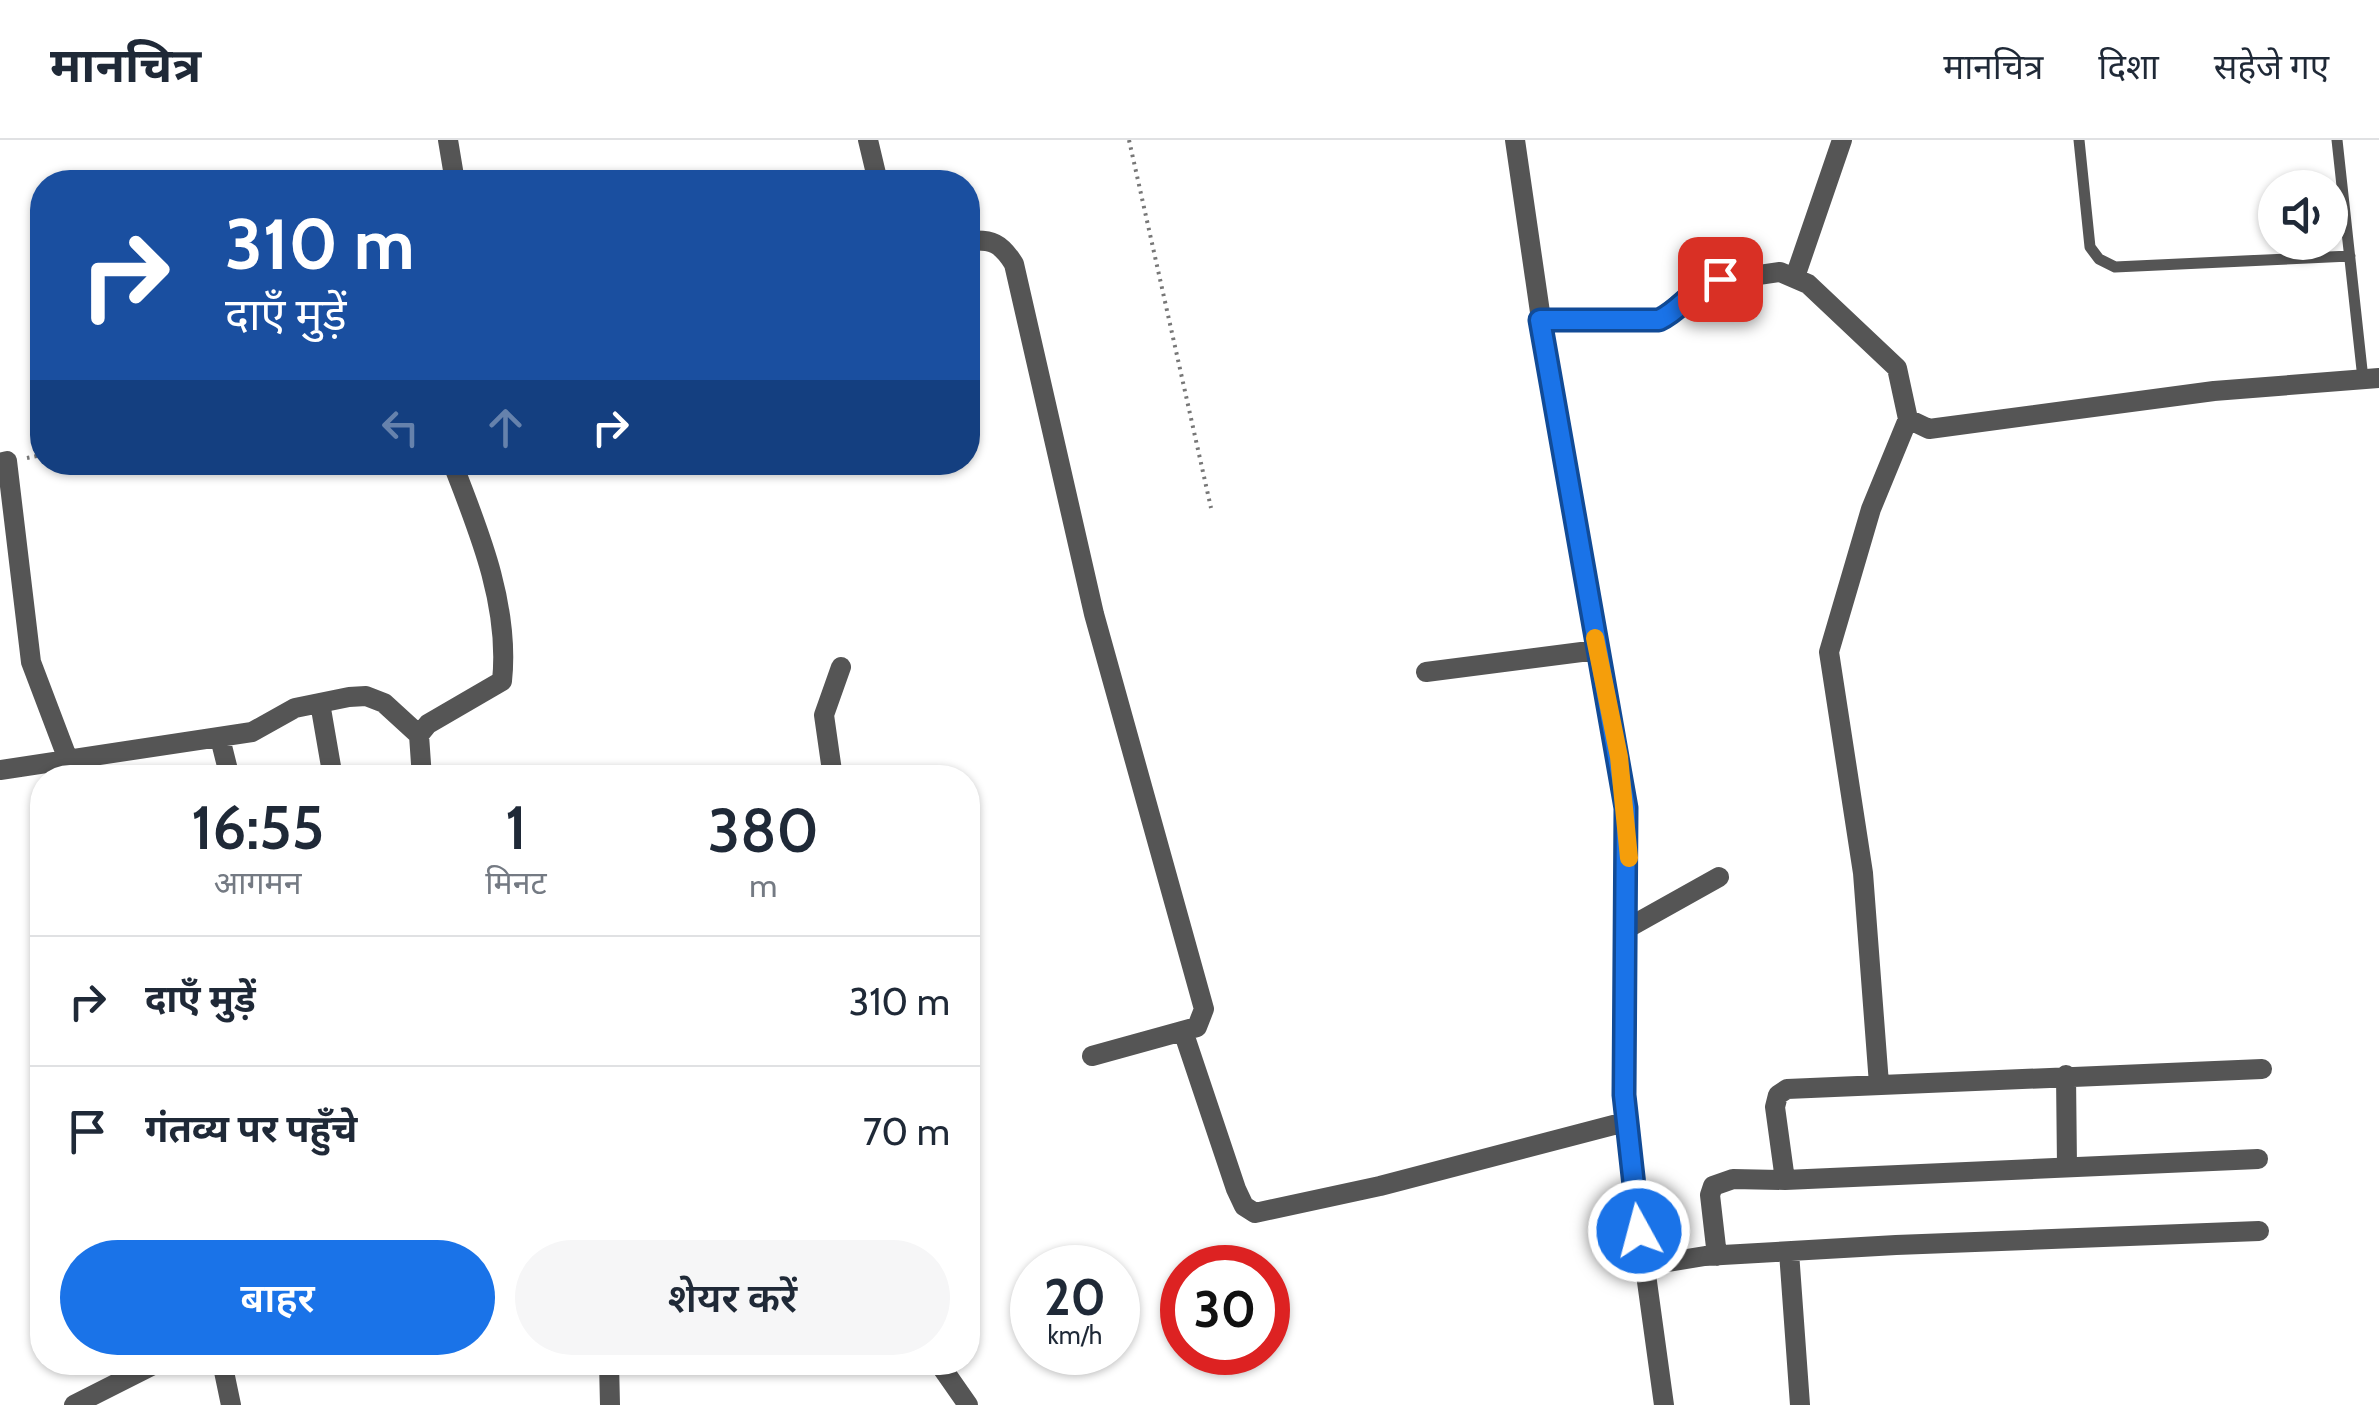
<!DOCTYPE html>
<html lang="hi">
<head>
<meta charset="utf-8">
<style>
	body { margin:0; font-family:Cabin,"Noto Sans Devanagari",sans-serif; background:#f6f6f7; color:#1f2937; height:100vh; display:flex; flex-direction:column; font-size:38px; white-space:nowrap }
	* { box-sizing:border-box; margin:0 }
	p { font-size:32px; color:#747a83 }
	.icon { flex:none; width:55px; height:55px; fill:none; stroke:currentColor; stroke-width:2; stroke-linecap:round; stroke-linejoin:round }
	.map { position:relative; flex:1; overflow:hidden }
	.drawer { position:absolute; left:30px; top:625px; width:950px; height:610px; display:flex; flex-direction:column; background:#fff; border-radius:40px; box-shadow:0 2px 8px #0004 }
	.drawer>* { flex:none }
	.top-card { position:absolute; left:30px; top:30px; width:950px; height:305px; border-radius:40px; box-shadow:0 2px 8px #0004; background:#1a4fa0; color:#fff; overflow:hidden }
	.controls { position:absolute; left:2258px; top:30px; display:grid; gap:20px }
	.controls a { display:grid; place-items:center; width:90px; height:90px; border-radius:50%; background:#fff; box-shadow:0 2px 8px #0004; font-size:50px }
	.speed { position:absolute; left:1010px; top:1105px; display:flex; gap:20px; font-size:50px; font-weight:700; text-align:center }
	.speed>* { display:grid; place-content:center; width:130px; height:130px; border-radius:50%; background:#fff; box-shadow:0 2px 8px #0004; line-height:1 }
	.speed small { font-size:25px; font-weight:400 }
	.speed .limit { border:15px solid #d22; background:#fff; color:#111 }
	.pin { position:absolute; display:grid; place-items:center; width:85px; height:85px; color:#fff; margin:-42px; border-radius:20px; box-shadow:0 5px 15px #0006 }
	.me { position:absolute; width:110px; margin:-55px; rotate:353deg; stroke-linejoin:round; filter:drop-shadow(0 0 8px #0008) }
	.turn { display:flex; align-items:center; gap:35px; height:210px; padding:0 30px; font-size:45px }
	.turn .icon { width:130px; height:130px; stroke-width:2.5 }
	.turn b { display:block; font-size:70px; line-height:85px }
	.lanes { display:flex; align-items:center; height:95px; padding:0 30px; background:#0003; justify-content:center; gap:50px; direction:ltr }
	.lanes .off { opacity:.35 }
	.eta { display:flex; justify-content:space-evenly; align-items:center; height:170px; text-align:center }
	.eta b { font-size:60px; font-weight:600; line-height:70px }
	.primary-button { display:flex; gap:20px; margin-top:auto; padding:20px 30px }
	.primary-button a { flex:1; height:115px; border-radius:60px; background:#1a73e8; color:#fff; font-size:40px; font-weight:600; line-height:115px; text-align:center }
	.primary-button a+a { background:#f6f6f7; color:#1f2937 }
	ul { padding:0; list-style:none }
	li { display:flex; align-items:center; gap:30px; height:130px; padding:0 30px; border-top:2px solid #e0e1e3 }
	li div { flex:1 }
	li b { display:block; font-size:38px }
	li em { font-style:normal }
	header { display:flex; align-items:center; gap:60px; box-sizing:border-box; height:140px; padding:0 50px; background:#fff; border-bottom:2px solid #e0e1e3 }
	header strong { font-size:48px }
	nav { display:flex; gap:55px; margin-inline-start:auto; font-size:35px }
	.map>svg:first-child { display:block }
	.lines { fill:none; stroke-linecap:round; stroke-linejoin:round }
	.path { stroke:#777; stroke-width:4; stroke-dasharray:2.5 5; stroke-linecap:butt }
	.lane { stroke:#555; stroke-width:11 }
	.street { stroke:#555; stroke-width:20 }
	.route-casing { stroke:#114b97; stroke-width:25 }
	.route { stroke:#1a73e8; stroke-width:18 }
	.slow { stroke:#f59e0b; stroke-width:18 }
</style>
</head>
<body>
<header>
<strong>मानचित्र</strong>
<nav><a>मानचित्र</a><a>दिशा</a><a>सहेजे गए</a></nav>
</header>
<div class="map">
<svg width="2379" height="1265" viewBox="0 0 2379 1265">
	<rect width="100%" height="100%" fill="#fff"/>
	<g class="lines">
		<path class="path" d="M 1129,0 L 1211,368
			M 27,318 L 42,315"/>
		<path class="lane" d="M 2079,0 L 2090,107 L 2099,119 L 2115,127 L 2350,116
			M 2337,0 L 2363,239"/>
		<path class="street" d="M 448,0 L 455,42
			M 868,0 L 878,42
			M 1515,0 L 1551,248 L 1626,668 L 1625,982 L 1664,1265
			M 968,101 C 992,99 1001,103 1014,124 L 1094,474 L 1204,869 L 1197,887 L 1092,916
			M 1795,137 L 1842,0
			M 1540,179 L 1659,180 L 1704,143 L 1780,132 L 1808,144 L 1897,228 L 1908,279 L 1929,289 L 2214,251 L 2379,238
			M 0,323 L 7,321 L 31,522 L 75,638
			M 1426,532 L 1597,510
			M 320,563 L 333,638
			M 220,598 L 230,638
			M 0,630 L 252,592 L 295,568 L 349,557 L 366,556 L 384,563 L 419,595
			M 422,638 L 419,595 L 428,584 L 502,541 C 510,466 479,391 452,322
			M 833,638 L 824,575 L 841,527
			M 1626,789 L 1719,737
			M 1183,891 L 1236,1049 L 1244,1066 L 1255,1073 L 1380,1046 L 1625,982
			M 2066,935 L 2067,1027
			M 1879,944 L 1863,733 L 1829,512 L 1871,369 L 1908,279
			M 1785,1040 L 1775,967 L 1778,955 L 1787,949 L 2262,929
			M 1789,1112 L 1800,1265
			M 1717,1116 L 1710,1055 L 1713,1046 L 1733,1039 L 1785,1040 L 2258,1019
			M 1643,1126 L 1705,1116 L 1896,1105 L 2259,1091
			M 222,1222 L 231,1265
			M 609,1222 L 610,1265
			M 938,1222 L 968,1265
			M 74,1265 L 159,1222"/>
	</g>
	<g class="lines">
		<g class="route-casing">
			<path id="route" d="M 1639,1091 L 1624,955 L 1626,668 L 1540,180 L 1659,180 C 1683,169 1693,146 1720,139"/>
		</g>
		<use href="#route" class="route"/>
		<path class="slow" d="M 1595,498 L 1619,617 L 1629,718"/>
	</g>
</svg>
<div class="controls">
<a><svg class="icon" aria-label="sound" viewBox="0 0 24 24"><path d="M4 9h4l5-4v14l-5-4H4zM17 9q2 3 0 6"/></svg></a>
</div>
<div class="speed"><div>20<small>km/h</small></div><div class="limit">30</div></div>
<div class="pin" style="left:1720px;top:139px;background:#d93025"><svg class="icon" aria-label="arrive" viewBox="0 0 24 24"><path d="M6 21V4h12l-3 4 3 4H6"/></svg></div>
<svg class="me" style="left:1639px;top:1091px" viewBox="-20 -20 40 40"><circle r="17" fill="#1a73e8" stroke="#fff" stroke-width="3"/><path d="M0-11L8 9 0 5-8 9z" fill="#fff"/></svg>
<div class="top-card">
<div class="turn"><svg class="icon" aria-label="right" viewBox="0 0 24 24"><path d="M7 20v-9h11M14 6l5 5-5 5"/></svg><div><b>310 m</b>दाएँ मुड़ें</div></div>
<div class="lanes"><svg class="icon off" aria-label="left" viewBox="0 0 24 24"><path d="M17 20v-9H6M10 6l-5 5 5 5"/></svg><svg class="icon off" aria-label="ahead" viewBox="0 0 24 24"><path d="M12 20V5M6 11l6-6 6 6"/></svg><svg class="icon" aria-label="right" viewBox="0 0 24 24"><path d="M7 20v-9h11M14 6l5 5-5 5"/></svg></div>
</div>
<section class="drawer">
<div class="eta">
<div><b>16:55</b><p>आगमन</p></div>
<div><b>1</b><p>मिनट</p></div>
<div><b>380</b><p>m</p></div>
</div>
<ul>
<li><svg class="icon" aria-label="right" viewBox="0 0 24 24"><path d="M7 20v-9h11M14 6l5 5-5 5"/></svg><div><b>दाएँ मुड़ें</b></div><em>310 m</em></li>
<li><svg class="icon" aria-label="arrive" viewBox="0 0 24 24"><path d="M6 21V4h12l-3 4 3 4H6"/></svg><div><b>गंतव्य पर पहुँचे</b></div><em>70 m</em></li>
</ul>
<div class="primary-button"><a>बाहर</a><a>शेयर करें</a></div>
</section>
</div>
</body>
</html>
